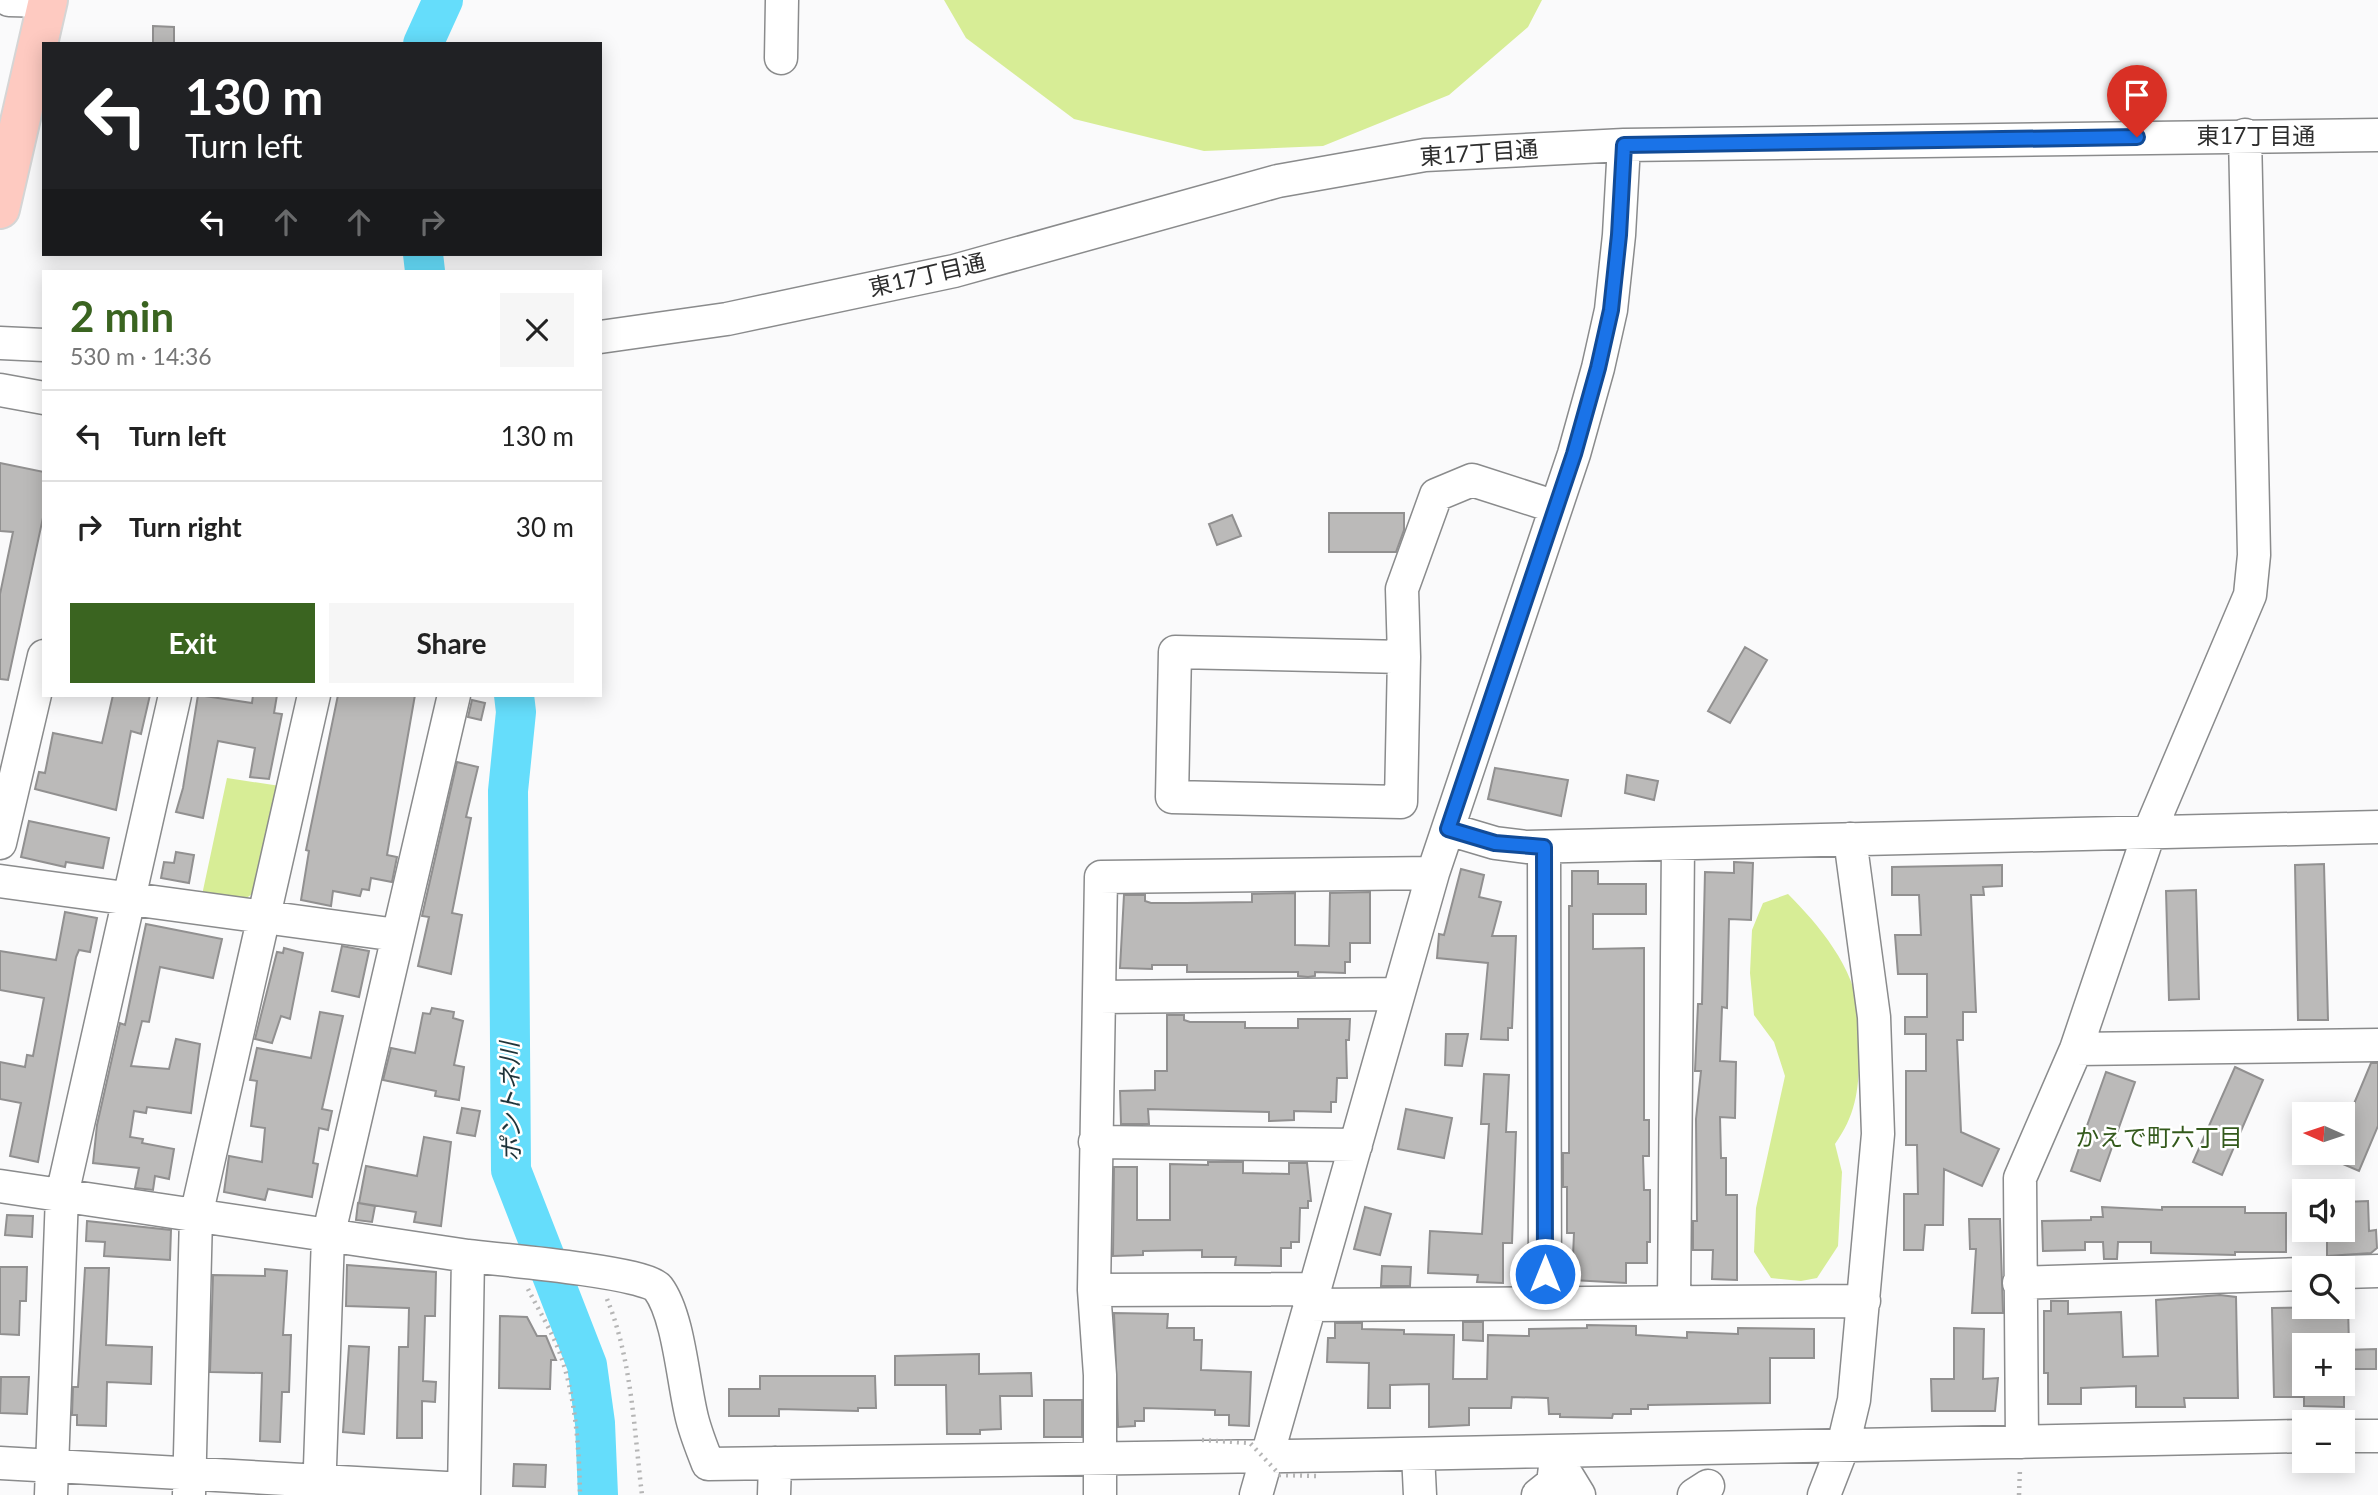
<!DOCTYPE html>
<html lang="en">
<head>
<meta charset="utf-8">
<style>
	body { margin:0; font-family:Lato,"Noto Sans JP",sans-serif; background:#f6f6f6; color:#222; height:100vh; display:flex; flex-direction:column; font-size:26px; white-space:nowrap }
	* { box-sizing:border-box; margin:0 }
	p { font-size:23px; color:#767676 }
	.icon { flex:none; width:38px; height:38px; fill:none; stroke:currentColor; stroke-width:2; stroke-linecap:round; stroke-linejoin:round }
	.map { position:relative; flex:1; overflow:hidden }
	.side { position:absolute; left:42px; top:270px; width:560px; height:427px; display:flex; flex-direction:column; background:#fff; border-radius:0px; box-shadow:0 4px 18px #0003 }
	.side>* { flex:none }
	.hud { position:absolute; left:42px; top:42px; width:560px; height:214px; border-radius:0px; box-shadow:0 4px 18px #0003; background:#202124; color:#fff; overflow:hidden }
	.needle { width:46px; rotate:273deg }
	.buttons { position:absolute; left:2292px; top:1102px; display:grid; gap:14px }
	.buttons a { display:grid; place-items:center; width:63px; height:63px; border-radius:0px; background:#fff; box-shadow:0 4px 18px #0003; font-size:35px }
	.pin { position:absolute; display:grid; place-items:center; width:60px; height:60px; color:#fff; margin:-72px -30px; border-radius:50% 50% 50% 0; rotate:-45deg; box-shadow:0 0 7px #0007 }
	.pin .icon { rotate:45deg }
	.me { position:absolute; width:77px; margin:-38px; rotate:0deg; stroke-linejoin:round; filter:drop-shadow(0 0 5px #0008) }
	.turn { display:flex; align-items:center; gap:24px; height:147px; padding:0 28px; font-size:32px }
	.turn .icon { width:91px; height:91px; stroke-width:2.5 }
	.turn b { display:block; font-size:49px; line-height:60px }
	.lanes { display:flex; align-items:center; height:66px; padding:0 28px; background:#0003; justify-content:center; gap:35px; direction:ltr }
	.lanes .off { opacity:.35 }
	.round { display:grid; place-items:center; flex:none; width:74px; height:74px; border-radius:0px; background:#f6f6f6 }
	.summary { display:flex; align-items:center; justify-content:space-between; height:119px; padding:0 28px }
	h1 { font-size:42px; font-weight:700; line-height:52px; color:#3a6420 }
	.action { display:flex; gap:14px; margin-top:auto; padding:14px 28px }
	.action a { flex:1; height:80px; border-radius:0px; background:#3a6420; color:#fff; font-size:28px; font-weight:700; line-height:80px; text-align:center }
	.action a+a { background:#f6f6f6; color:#222 }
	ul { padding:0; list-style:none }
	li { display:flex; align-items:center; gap:21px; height:91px; padding:0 28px; border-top:2px solid #e0e0e0 }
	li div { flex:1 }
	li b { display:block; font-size:26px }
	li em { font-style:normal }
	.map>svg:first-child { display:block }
	.green { fill:#d7ed96 }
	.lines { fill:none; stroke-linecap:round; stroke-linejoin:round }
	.river { stroke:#65ddfb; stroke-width:40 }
	.building { fill:#bbbab9; stroke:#919090; stroke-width:2 }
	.minor-casing { stroke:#8a8b8c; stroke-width:35 }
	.major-casing { stroke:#d5d5d5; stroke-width:42 }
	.path { stroke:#b5b5b5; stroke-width:4.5; stroke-dasharray:2 5; stroke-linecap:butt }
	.minor { stroke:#fff; stroke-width:32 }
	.major { stroke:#fecac1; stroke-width:38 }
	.path-bridge { stroke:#b5b5b5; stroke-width:4.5; stroke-dasharray:2 5; stroke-linecap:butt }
	.route-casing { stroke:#114b97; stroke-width:18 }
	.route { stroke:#1a73e8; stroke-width:12 }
	.labels { text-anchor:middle; stroke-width:5; stroke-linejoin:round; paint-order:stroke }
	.street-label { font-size:23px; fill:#2e2e2e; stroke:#fff }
	.water-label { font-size:24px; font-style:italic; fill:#1f343a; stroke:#fff }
	.neighbourhood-label { font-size:24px; fill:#33591b; stroke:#fff }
</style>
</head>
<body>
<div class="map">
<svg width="2378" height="1495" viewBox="0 0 2378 1495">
	<rect width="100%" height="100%" fill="#fafafb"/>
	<path class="green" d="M 944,0 L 1542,0 L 1528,27 L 1449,95 L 1323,146 L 1204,151 L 1074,119 L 966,38 Z
		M 227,778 L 280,786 L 255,892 L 245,899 L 202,895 Z
		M 1788,894 C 1819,925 1855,968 1859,1014 C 1861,1028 1859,1043 1859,1057 C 1859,1091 1855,1116 1835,1144 L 1842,1172 L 1838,1246 L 1817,1278 L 1801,1281 L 1771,1278 L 1754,1252 L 1756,1208 L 1785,1076 L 1774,1042 L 1754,1015 L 1750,973 L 1752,930 L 1763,903 Z"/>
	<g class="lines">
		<path class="river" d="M 423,44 L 443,0
			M 423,254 L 425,271
			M 514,695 L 516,712 L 508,791 L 511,1170 L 587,1365 L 595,1423 L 598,1495"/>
	</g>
	<path class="building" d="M 153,26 L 174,27 L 174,44 L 153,44 Z
		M 0,463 L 44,472 L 44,513 L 8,680 L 0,679 L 0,594 L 13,532 L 0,531 Z
		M 1329,513 L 1404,513 L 1404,530 L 1396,552 L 1329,552 Z
		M 1232,515 L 1241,536 L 1217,545 L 1209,524 Z
		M 1745,647 L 1767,660 L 1730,723 L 1708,711 Z
		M 113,695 L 150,695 L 141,734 L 131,731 L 116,810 L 35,789 L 39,772 L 45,773 L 53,733 L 102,743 Z
		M 198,695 L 252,703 L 253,695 L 277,695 L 274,713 L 282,714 L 269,779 L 250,777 L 255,748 L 218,741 L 203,818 L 176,812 L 183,788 Z
		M 338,695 L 415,695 L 387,855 L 397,857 L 392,882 L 371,878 L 369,890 L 362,889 L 360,896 L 333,891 L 331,906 L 301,900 L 309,851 L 306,850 Z
		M 472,700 L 485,703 L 481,720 L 468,717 Z
		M 457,762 L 478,767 L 466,817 L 471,818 L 452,913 L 462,915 L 451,974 L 418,966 L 429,917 L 422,916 Z
		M 1495,768 L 1568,780 L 1561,816 L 1488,799 Z
		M 1627,775 L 1658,781 L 1654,800 L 1625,793 Z
		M 29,821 L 109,838 L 103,868 L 66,862 L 65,867 L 21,857 Z
		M 176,852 L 194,855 L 189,883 L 161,878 L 164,862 L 174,863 Z
		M 1734,862 L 1753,863 L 1751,920 L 1729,919 L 1727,1008 L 1722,1007 L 1720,1061 L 1736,1062 L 1735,1118 L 1720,1117 L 1721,1158 L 1726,1158 L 1726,1195 L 1737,1195 L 1737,1280 L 1712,1279 L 1713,1250 L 1693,1250 L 1693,1221 L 1697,1221 L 1696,1119 L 1701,1071 L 1695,1071 L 1698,1004 L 1702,1004 L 1705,872 L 1734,873 Z
		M 2324,864 L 2328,1020 L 2298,1020 L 2295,865 Z
		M 2002,865 L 2002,886 L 1983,887 L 1984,895 L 1971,895 L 1976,1012 L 1963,1012 L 1963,1040 L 1957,1040 L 1961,1132 L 1999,1149 L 1982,1186 L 1944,1169 L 1943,1225 L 1925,1225 L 1923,1250 L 1904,1250 L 1904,1194 L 1918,1194 L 1917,1145 L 1906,1145 L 1906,1071 L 1926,1071 L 1926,1034 L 1905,1034 L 1905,1017 L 1927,1017 L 1927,974 L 1898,974 L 1895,935 L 1921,935 L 1919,895 L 1892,895 L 1892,867 Z
		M 1461,869 L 1484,875 L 1479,897 L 1501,902 L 1492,936 L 1516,936 L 1512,1028 L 1508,1028 L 1508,1040 L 1481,1039 L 1488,963 L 1437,958 L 1439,934 L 1444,935 Z
		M 1572,871 L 1598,871 L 1598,884 L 1646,884 L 1646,914 L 1593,914 L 1593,949 L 1644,948 L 1644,1120 L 1649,1120 L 1649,1156 L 1643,1156 L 1644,1190 L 1650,1190 L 1650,1242 L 1647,1242 L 1647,1263 L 1626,1263 L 1626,1283 L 1572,1280 L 1574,1233 L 1567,1233 L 1567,1187 L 1563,1187 L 1563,1153 L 1569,1153 L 1569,906 L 1572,906 Z
		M 2196,890 L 2199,999 L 2169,1000 L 2166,891 Z
		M 1370,892 L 1370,943 L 1350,943 L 1350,962 L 1345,962 L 1345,973 L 1315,972 L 1315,976 L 1308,977 L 1298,976 L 1298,972 L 1187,972 L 1187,965 L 1152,965 L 1152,969 L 1120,968 L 1124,895 L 1145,895 L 1145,901 L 1151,903 L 1186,903 L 1252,902 L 1252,894 L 1295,893 L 1295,945 L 1329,946 L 1330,893 Z
		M 65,912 L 97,918 L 90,952 L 79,950 L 76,957 L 38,1162 L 10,1156 L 21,1103 L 0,1099 L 0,1062 L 25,1067 L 27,1055 L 33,1056 L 44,998 L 0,990 L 0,951 L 56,960 Z
		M 146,924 L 222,939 L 213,978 L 160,967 L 149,1022 L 142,1021 L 131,1066 L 169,1069 L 176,1039 L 200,1044 L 191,1113 L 147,1107 L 146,1113 L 134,1111 L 130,1137 L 143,1139 L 142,1143 L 174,1149 L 169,1179 L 155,1176 L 153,1190 L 135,1188 L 139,1168 L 93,1163 L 97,1125 L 120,1023 L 125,1025 Z
		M 342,946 L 369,951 L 359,997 L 332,991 Z
		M 284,948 L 303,953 L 290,1019 L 281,1016 L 272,1043 L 255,1039 L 277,952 L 283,953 Z
		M 432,1008 L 454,1012 L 453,1018 L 463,1021 L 454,1065 L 464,1067 L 459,1100 L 435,1096 L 436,1091 L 383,1080 L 391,1048 L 415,1053 L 423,1013 L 430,1014 Z
		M 320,1012 L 343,1016 L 322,1109 L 332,1111 L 328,1130 L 319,1128 L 313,1163 L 318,1164 L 312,1197 L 268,1189 L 265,1200 L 224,1192 L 229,1156 L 262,1162 L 265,1128 L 251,1126 L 257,1081 L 250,1080 L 257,1048 L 311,1058 Z
		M 1167,1015 L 1184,1015 L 1184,1020 L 1190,1022 L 1245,1022 L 1245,1028 L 1298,1028 L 1298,1019 L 1350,1019 L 1349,1040 L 1346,1040 L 1347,1078 L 1337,1078 L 1336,1102 L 1331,1102 L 1331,1112 L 1294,1111 L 1294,1120 L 1269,1121 L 1269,1112 L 1148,1109 L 1149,1124 L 1121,1124 L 1120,1091 L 1155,1090 L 1155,1071 L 1167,1071 Z
		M 1446,1034 L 1468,1034 L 1462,1066 L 1445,1065 Z
		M 2371,1063 L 2378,1063 L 2378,1126 L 2359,1171 L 2343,1164 L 2343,1130 Z
		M 2235,1067 L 2263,1080 L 2222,1175 L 2193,1162 Z
		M 2106,1072 L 2135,1082 L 2100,1181 L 2071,1171 Z
		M 1484,1074 L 1509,1075 L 1506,1132 L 1516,1132 L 1512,1243 L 1503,1243 L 1503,1283 L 1477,1282 L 1478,1275 L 1428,1273 L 1430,1231 L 1482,1234 L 1489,1124 L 1481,1124 Z
		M 462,1108 L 480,1111 L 475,1136 L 457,1133 Z
		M 1406,1109 L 1452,1118 L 1444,1158 L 1398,1149 Z
		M 424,1137 L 451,1142 L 441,1226 L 414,1222 L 416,1212 L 359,1203 L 366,1166 L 417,1176 Z
		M 1208,1162 L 1243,1162 L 1243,1173 L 1289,1174 L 1289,1163 L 1307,1163 L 1311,1201 L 1308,1201 L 1308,1208 L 1300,1208 L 1299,1242 L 1291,1242 L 1291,1248 L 1281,1248 L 1281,1266 L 1235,1265 L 1236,1257 L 1202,1257 L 1202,1250 L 1143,1251 L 1143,1255 L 1113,1256 L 1114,1167 L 1137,1167 L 1137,1220 L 1170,1220 L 1170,1164 L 1208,1165 Z
		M 2368,1201 L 2369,1231 L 2376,1230 L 2377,1248 L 2371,1253 L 2327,1256 L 2327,1230 L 2343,1230 L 2343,1202 Z
		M 358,1203 L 375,1206 L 372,1222 L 356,1220 Z
		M 1365,1207 L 1391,1214 L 1380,1255 L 1354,1249 Z
		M 2102,1207 L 2162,1210 L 2162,1207 L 2245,1207 L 2245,1213 L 2286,1213 L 2286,1252 L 2235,1252 L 2235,1255 L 2151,1253 L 2151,1242 L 2118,1242 L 2117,1259 L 2104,1259 L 2103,1242 L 2085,1242 L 2085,1250 L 2043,1251 L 2042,1221 L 2091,1220 L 2091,1217 L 2103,1217 Z
		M 7,1215 L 33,1216 L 32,1237 L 5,1235 Z
		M 1969,1219 L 2000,1219 L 2003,1313 L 1972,1313 L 1976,1249 L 1970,1249 Z
		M 87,1221 L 171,1230 L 170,1260 L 104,1256 L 105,1242 L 86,1241 Z
		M 347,1265 L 436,1272 L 435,1316 L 425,1316 L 423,1381 L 436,1382 L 435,1402 L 422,1401 L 422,1438 L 397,1438 L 399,1347 L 408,1347 L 409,1308 L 346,1306 Z
		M 1382,1266 L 1411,1267 L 1410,1286 L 1381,1286 Z
		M 0,1267 L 27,1267 L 26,1301 L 20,1301 L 19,1335 L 0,1334 Z
		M 85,1268 L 109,1268 L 106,1345 L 152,1347 L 151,1384 L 107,1382 L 106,1426 L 77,1425 L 77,1415 L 72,1415 L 73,1387 L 78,1387 Z
		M 265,1269 L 287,1271 L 283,1335 L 291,1335 L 289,1392 L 282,1392 L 280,1442 L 260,1441 L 262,1373 L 210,1372 L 213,1275 L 265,1276 Z
		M 2220,1295 L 2236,1297 L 2238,1398 L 2184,1398 L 2185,1407 L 2136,1407 L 2136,1386 L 2081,1388 L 2081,1404 L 2048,1404 L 2048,1373 L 2044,1373 L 2044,1311 L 2051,1311 L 2051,1301 L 2068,1301 L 2068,1314 L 2121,1312 L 2123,1357 L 2158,1356 L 2156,1300 Z
		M 2348,1307 L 2349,1345 L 2303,1345 L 2302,1397 L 2274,1397 L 2272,1308 Z
		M 1114,1313 L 1168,1314 L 1167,1328 L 1194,1328 L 1194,1340 L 1202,1340 L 1201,1370 L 1251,1372 L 1249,1426 L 1229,1425 L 1229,1415 L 1215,1415 L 1215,1410 L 1144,1408 L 1144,1421 L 1135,1421 L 1135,1426 L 1118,1427 Z
		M 500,1316 L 527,1317 L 537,1336 L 546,1336 L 556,1360 L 551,1360 L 550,1389 L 499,1388 Z
		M 1463,1322 L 1483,1322 L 1483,1341 L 1463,1340 Z
		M 1335,1323 L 1362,1323 L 1362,1329 L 1404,1330 L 1404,1334 L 1454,1335 L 1453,1379 L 1487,1379 L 1488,1335 L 1529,1336 L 1529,1329 L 1587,1328 L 1587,1325 L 1636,1326 L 1636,1335 L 1687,1338 L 1687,1332 L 1738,1334 L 1738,1328 L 1814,1329 L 1814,1358 L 1770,1358 L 1770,1403 L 1648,1405 L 1648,1409 L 1631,1409 L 1631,1414 L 1613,1414 L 1612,1418 L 1560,1417 L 1560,1414 L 1549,1414 L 1548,1398 L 1512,1397 L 1511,1408 L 1469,1408 L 1469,1425 L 1429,1427 L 1429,1384 L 1390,1385 L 1390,1408 L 1368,1408 L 1369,1363 L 1327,1362 L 1328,1338 L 1335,1338 Z
		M 1954,1328 L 1984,1329 L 1983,1379 L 1998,1378 L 1995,1411 L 1932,1411 L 1931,1379 L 1954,1379 Z
		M 349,1346 L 369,1347 L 364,1434 L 343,1432 Z
		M 2376,1349 L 2376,1369 L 2343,1369 L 2343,1350 Z
		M 979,1354 L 979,1374 L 1031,1373 L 1032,1396 L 1000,1396 L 1001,1429 L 980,1430 L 980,1434 L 947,1434 L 946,1385 L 895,1385 L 895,1356 Z
		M 760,1376 L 875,1376 L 876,1408 L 858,1408 L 858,1411 L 779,1409 L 779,1416 L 729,1416 L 729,1389 L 760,1389 Z
		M 1,1377 L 29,1377 L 27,1414 L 0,1413 Z
		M 2304,1384 L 2344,1384 L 2344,1407 L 2304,1406 Z
		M 1044,1400 L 1082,1400 L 1082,1437 L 1044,1437 Z
		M 514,1464 L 546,1465 L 545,1487 L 513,1486 Z"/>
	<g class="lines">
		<g class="minor-casing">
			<path id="minor" d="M 9,0 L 48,1
				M 781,58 L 782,0
				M 600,337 L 727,319 L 954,271 L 1278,181 L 1425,155 L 1624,145 L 2378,135
				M 0,343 L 44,345
				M 0,390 L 44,398
				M 1175,652 L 1404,657 L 1401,802 L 1172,797 Z
				M 1404,657 L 1402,589 L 1436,495 L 1472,480 L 1556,507
				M 1448,829 L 1495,843 L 1526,847 L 2378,827
				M 0,843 L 44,656
				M 1544,847 L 1545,1301
				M 0,881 L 397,935
				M 1099,997 L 1398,994
				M 2076,1049 L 2378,1045
				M 1095,1142 L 1356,1145
				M 0,1186 L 468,1256 L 464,1495
				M 468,1256 C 496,1259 646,1272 658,1288 C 679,1316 683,1383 692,1418 C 696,1434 702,1449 708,1464 L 1351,1455 L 2305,1436
				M 2343,1272 L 2378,1271
				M 2019,1283 L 2305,1274
				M 1094,1290 L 1314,1289
				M 1674,1301 L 1678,844
				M 1309,1305 L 1864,1301
				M 2343,1436 L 2378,1436
				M 2022,1442 L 2020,1178 L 2076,1049 L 2149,833 L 2250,595 L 2254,555 L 2245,135
				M 1418,1454 L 1420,1495
				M 0,1463 L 464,1489
				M 1553,1483 L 1568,1477 L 1579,1495
				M 51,1495 L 62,1195 L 175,695
				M 189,1495 L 196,1216 L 314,695
				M 319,1495 L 328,1237 L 454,695
				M 774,1495 L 775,1463
				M 1100,1495 L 1100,1375 L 1094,1290 L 1101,877 L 1433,873
				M 1256,1495 L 1433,873 L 1574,454 L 1598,368 L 1611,310 L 1619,235 L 1624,145
				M 1538,1495 L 1553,1483 L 1557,1451
				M 1694,1495 L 1708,1486
				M 1824,1495 L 1843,1446 L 1854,1400 L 1878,1134 L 1874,1017 L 1850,839"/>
		</g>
		<g class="major-casing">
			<path id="major" d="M 0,209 L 48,0"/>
		</g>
		<path class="path" d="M 528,1289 C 538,1309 551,1330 559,1351 C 576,1396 579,1448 580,1495
			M 607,1299 C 632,1360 634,1430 642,1495
			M 2019,1495 L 2020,1468"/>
		<use href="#minor" class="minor"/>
		<use href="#major" class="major"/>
		<path class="path-bridge" d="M 1202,1440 L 1250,1443 L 1280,1475 L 1318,1476"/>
	</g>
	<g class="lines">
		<g class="route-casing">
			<path id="route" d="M 1545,1274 L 1544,847 L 1495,843 L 1448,829 L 1574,454 L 1598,368 L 1611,310 L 1619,235 L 1624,145 L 2137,137"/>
		</g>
		<use href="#route" class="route"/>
	</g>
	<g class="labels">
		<g class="street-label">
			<text x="2256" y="144">東17丁目通</text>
			<text transform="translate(1479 153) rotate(-4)" y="8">東17丁目通</text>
			<text transform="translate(927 275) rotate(-13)" y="8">東17丁目通</text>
		</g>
		<g class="water-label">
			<text transform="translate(511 1102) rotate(-91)" y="8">ポントネ川</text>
		</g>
		<g class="neighbourhood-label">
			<text x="2159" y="1146">かえで町六丁目</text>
		</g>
	</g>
</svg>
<div class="buttons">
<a><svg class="needle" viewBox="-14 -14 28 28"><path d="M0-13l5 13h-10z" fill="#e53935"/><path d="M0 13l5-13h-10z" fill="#767676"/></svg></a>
<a><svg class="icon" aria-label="sound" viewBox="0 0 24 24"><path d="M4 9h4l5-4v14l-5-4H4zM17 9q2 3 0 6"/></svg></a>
<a><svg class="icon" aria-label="search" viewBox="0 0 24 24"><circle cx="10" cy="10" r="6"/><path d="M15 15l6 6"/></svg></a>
<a>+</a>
<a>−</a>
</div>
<div class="pin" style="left:2137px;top:137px;background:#d93025"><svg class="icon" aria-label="arrive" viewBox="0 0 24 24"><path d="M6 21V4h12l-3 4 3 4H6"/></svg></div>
<svg class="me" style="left:1545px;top:1274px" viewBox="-20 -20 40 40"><circle r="17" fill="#1a73e8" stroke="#fff" stroke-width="3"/><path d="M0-11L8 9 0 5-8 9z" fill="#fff"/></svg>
<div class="hud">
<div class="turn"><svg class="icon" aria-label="left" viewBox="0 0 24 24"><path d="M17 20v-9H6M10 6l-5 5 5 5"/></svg><div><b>130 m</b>Turn left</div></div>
<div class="lanes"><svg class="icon" aria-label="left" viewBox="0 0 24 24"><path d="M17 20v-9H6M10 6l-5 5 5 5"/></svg><svg class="icon off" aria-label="ahead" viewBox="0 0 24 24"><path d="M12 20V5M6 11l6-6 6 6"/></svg><svg class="icon off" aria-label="ahead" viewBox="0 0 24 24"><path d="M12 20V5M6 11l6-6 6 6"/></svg><svg class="icon off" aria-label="right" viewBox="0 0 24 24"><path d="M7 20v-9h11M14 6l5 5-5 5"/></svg></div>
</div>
<section class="side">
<div class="summary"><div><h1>2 min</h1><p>530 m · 14:36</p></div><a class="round"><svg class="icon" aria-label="close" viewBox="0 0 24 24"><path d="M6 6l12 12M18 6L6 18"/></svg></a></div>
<ul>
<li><svg class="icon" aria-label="left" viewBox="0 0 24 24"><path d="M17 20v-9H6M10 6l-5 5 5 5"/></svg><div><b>Turn left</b></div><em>130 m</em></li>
<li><svg class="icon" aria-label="right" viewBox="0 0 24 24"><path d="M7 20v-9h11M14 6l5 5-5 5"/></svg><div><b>Turn right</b></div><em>30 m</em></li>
</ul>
<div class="action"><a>Exit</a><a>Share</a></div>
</section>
</div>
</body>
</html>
